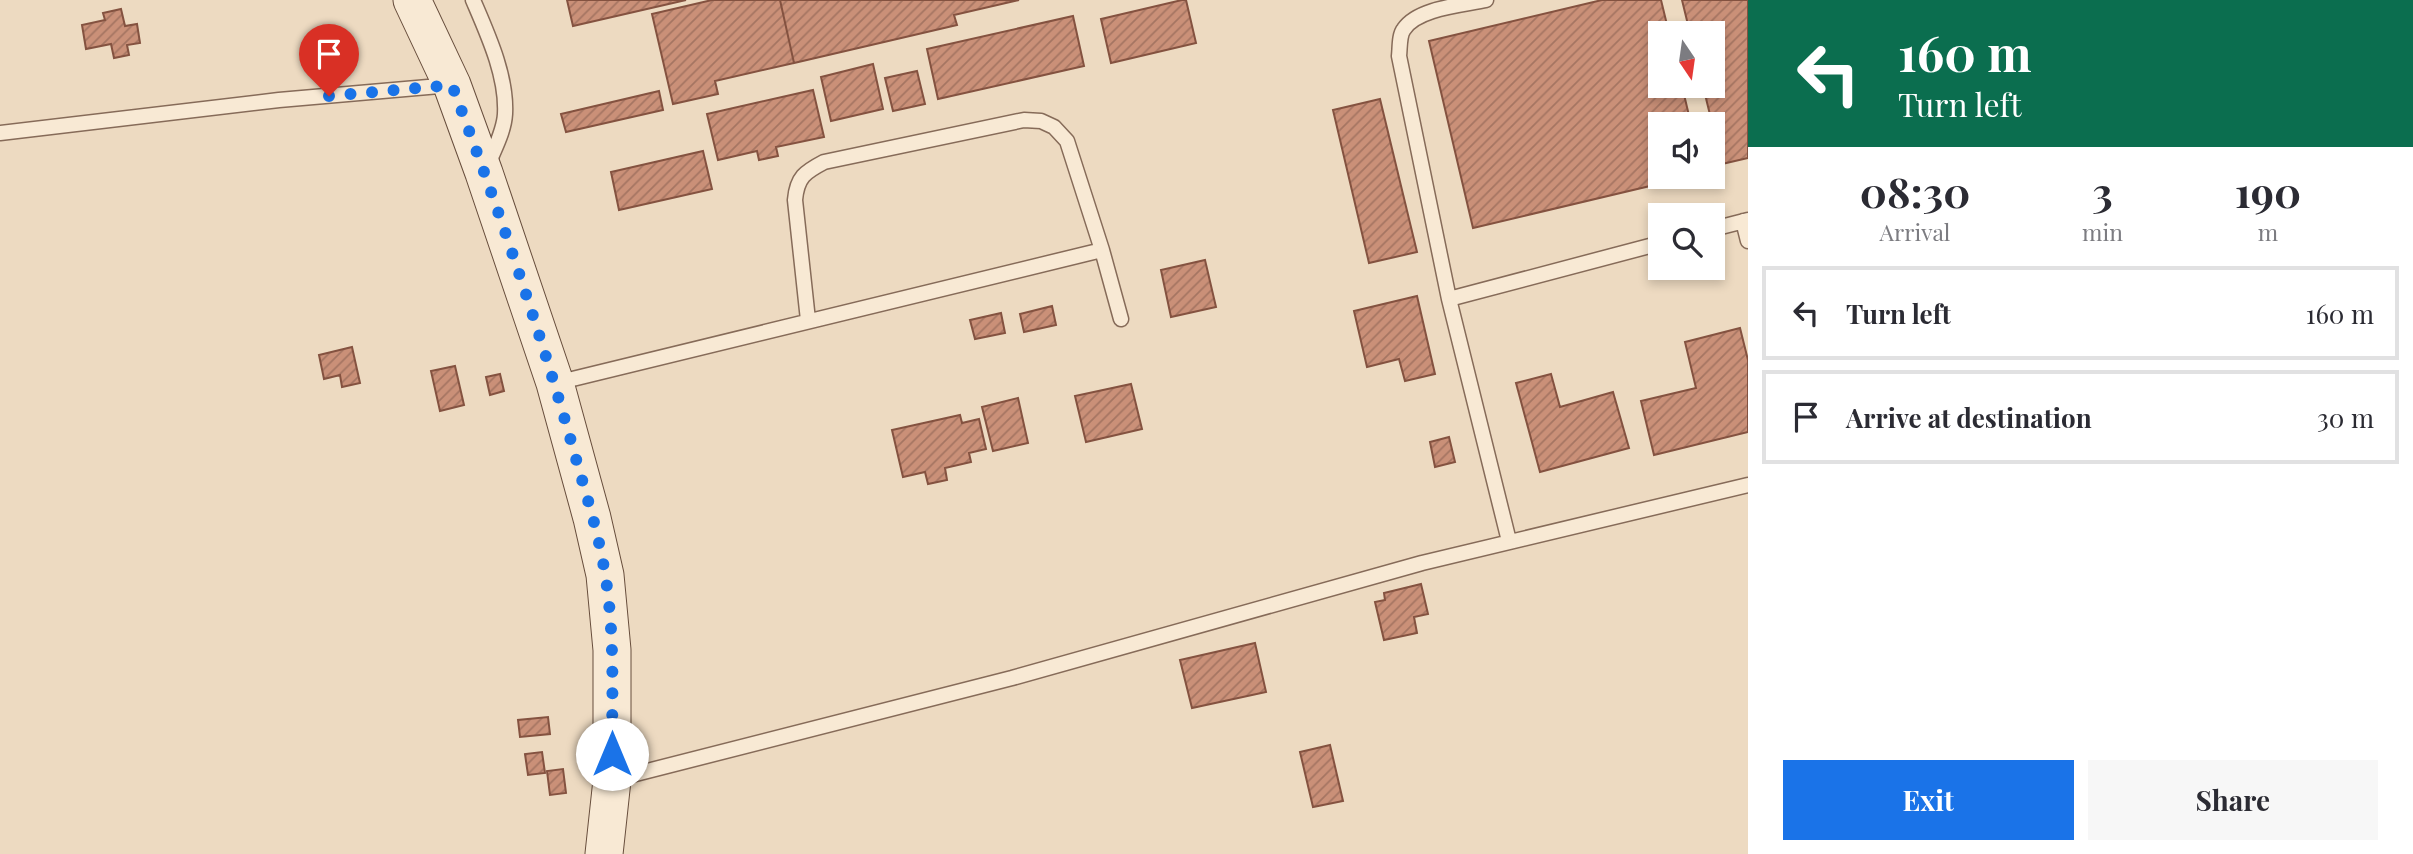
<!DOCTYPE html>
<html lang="en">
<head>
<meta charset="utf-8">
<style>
	body { margin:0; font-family:"Playfair Display",serif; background:#f7f7f7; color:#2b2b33; height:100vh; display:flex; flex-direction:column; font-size:26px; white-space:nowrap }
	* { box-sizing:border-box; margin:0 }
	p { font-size:23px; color:#7c7c81 }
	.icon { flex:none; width:38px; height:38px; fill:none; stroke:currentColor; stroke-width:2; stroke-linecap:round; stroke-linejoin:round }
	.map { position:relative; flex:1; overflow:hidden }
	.panel { display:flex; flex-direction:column; background:#fff; width:665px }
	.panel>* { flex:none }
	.hud { background:#0b6e4f; color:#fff; overflow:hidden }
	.needle { width:46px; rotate:167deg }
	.controls { position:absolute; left:1648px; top:21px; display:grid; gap:14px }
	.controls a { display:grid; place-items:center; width:77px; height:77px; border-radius:0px; background:#fff; box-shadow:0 4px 10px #0003; font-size:35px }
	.pin { position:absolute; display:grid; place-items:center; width:60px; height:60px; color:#fff; margin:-72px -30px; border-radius:50% 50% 50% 0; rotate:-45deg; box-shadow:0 0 7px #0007 }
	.pin .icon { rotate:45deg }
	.me { position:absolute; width:77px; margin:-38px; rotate:0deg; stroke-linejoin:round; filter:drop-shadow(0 0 5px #0008) }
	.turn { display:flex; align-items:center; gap:24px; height:147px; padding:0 35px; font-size:32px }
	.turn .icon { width:91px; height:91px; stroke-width:2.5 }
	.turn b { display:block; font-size:49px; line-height:60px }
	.eta { display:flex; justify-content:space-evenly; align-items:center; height:119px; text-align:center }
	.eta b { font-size:42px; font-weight:700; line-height:49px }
	.button { display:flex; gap:14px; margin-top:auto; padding:14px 35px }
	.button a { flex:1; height:80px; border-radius:0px; background:#1a73e8; color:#fff; font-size:28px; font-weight:700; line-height:80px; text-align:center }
	.button a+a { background:#f7f7f7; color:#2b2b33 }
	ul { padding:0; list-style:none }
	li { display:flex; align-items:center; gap:21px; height:94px; margin:0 14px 10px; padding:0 21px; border:4px solid #e1e1e2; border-radius:0px }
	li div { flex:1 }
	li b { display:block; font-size:26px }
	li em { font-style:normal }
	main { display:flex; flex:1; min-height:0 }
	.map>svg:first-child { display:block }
	.building { fill:url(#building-hatch); stroke:#845240; stroke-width:2 }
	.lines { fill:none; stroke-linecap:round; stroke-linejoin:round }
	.lane-casing { stroke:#866b59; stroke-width:17 }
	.secondary-casing { stroke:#674d3c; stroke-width:39 }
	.lane { stroke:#f8e9d4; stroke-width:14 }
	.secondary { stroke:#f8e9d4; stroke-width:37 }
	.route { stroke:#1a73e8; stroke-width:12; stroke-dasharray:0 21.6 }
</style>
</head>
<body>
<main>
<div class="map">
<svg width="1748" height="854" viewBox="0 0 1748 854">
	<defs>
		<pattern id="building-hatch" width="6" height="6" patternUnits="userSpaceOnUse" patternTransform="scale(1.75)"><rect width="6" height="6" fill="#ca9078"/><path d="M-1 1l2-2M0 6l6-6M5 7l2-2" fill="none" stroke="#a57562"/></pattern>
	</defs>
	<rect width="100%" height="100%" fill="#eddac1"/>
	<path class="building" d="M 567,0 L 686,0 L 573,26 Z
		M 712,0 L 780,0 L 794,63 L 715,81 L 718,94 L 673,104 L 652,14 Z
		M 780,0 L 1019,0 L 954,15 L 957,25 L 794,63 Z
		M 1182,0 L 1186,0 L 1196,43 L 1111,63 L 1101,19 Z
		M 1602,0 L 1661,0 L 1669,33 L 1661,33 L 1661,86 L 1682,86 L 1691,124 L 1661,124 L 1661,177 L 1688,177 L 1473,228 L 1429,41 Z
		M 1682,0 L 1748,0 L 1748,158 L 1722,164 L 1703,86 L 1713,86 L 1713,33 L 1690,33 Z
		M 121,9 L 125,26 L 137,24 L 140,43 L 127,45 L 129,55 L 114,58 L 111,44 L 86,49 L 82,25 L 105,20 L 103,13 Z
		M 1073,16 L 1084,66 L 938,99 L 927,49 Z
		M 873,64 L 883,109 L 831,121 L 821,77 Z
		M 917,71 L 925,104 L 893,111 L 885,78 Z
		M 813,90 L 824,137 L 776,147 L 778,156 L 759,160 L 757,151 L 718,160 L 707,114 Z
		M 659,91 L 663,110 L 566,132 L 561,114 Z
		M 1380,99 L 1417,252 L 1369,263 L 1333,110 Z
		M 703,151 L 712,189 L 619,210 L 611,172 Z
		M 1205,260 L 1216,307 L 1171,317 L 1161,270 Z
		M 1417,296 L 1435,374 L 1405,381 L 1399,359 L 1367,367 L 1354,311 Z
		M 1052,306 L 1056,325 L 1024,332 L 1020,314 Z
		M 1001,313 L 1005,333 L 975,339 L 970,320 Z
		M 1740,328 L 1748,360 L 1748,432 L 1654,455 L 1641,401 L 1696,388 L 1685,342 Z
		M 352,347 L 360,383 L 342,387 L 340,375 L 324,379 L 319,355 Z
		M 455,366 L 464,405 L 440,411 L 431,371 Z
		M 500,374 L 504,391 L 490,395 L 486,377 Z
		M 1551,374 L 1560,407 L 1613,392 L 1629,448 L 1540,472 L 1516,383 Z
		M 1131,384 L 1142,429 L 1086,442 L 1075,396 Z
		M 1018,398 L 1028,443 L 993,451 L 982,407 Z
		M 960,415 L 962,423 L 979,419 L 986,449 L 969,453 L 971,462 L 945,468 L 947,480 L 928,484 L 925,472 L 903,477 L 892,430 Z
		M 1449,437 L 1455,462 L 1435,467 L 1430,442 Z
		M 1421,584 L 1428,614 L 1414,617 L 1417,633 L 1384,640 L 1375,602 L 1385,600 L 1384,593 Z
		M 1255,643 L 1266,692 L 1192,708 L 1180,660 Z
		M 548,717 L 550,734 L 520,737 L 518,720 Z
		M 1330,745 L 1343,801 L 1313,807 L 1300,752 Z
		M 542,752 L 545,773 L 528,775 L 525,754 Z
		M 563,769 L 566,793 L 550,795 L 547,771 Z"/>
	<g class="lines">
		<g class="lane-casing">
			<path id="lane" d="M 473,0 C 488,35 507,76 505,114 C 504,132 494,149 488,165
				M 1486,0 C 1463,5 1418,8 1404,29 C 1399,35 1400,48 1399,56 L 1449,299 L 1509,541
				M 0,133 L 279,100 L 451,85
				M 1743,221 L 1748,241
				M 1713,229 L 1748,220
				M 1449,299 L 1661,243
				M 808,320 L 795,200 C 797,177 805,172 824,162 L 1024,120 L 1041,121 L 1054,127 L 1067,141 L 1102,250 L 1121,319
				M 556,383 L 1102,250
				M 612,780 L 1012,678 L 1422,563 L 1748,485"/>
		</g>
		<g class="secondary-casing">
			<path id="secondary" d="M 412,0 L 452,85 L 484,173 L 555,383 L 592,518 L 605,575 L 612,650 L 612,780 L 604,854"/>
		</g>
		<use href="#lane" class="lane"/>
		<use href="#secondary" class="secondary"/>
	</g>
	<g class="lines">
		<path class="route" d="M 329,96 L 452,85 C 496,202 537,321 571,441 C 583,485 598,529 605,574 C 615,633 612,694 612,754"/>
	</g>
</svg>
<div class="controls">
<a><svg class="needle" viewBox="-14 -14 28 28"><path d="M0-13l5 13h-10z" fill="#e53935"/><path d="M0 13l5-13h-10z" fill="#7c7c81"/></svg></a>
<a><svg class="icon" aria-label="sound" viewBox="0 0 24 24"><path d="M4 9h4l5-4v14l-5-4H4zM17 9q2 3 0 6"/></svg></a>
<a><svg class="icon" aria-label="search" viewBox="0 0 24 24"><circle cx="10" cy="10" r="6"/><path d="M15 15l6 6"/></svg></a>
</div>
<div class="pin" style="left:329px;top:96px;background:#d93025"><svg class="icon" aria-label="arrive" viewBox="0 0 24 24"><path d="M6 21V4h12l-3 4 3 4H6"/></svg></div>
<svg class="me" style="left:612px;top:754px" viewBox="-20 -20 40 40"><circle r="19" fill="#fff"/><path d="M0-13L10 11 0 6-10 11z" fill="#1a73e8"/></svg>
</div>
<section class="panel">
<div class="hud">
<div class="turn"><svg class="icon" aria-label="left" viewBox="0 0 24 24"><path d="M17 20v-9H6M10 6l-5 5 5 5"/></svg><div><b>160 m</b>Turn left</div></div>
</div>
<div class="eta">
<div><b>08:30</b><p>Arrival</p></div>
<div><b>3</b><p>min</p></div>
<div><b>190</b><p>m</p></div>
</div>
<ul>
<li><svg class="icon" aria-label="left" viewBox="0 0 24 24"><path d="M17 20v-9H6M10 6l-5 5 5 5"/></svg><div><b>Turn left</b></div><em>160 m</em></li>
<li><svg class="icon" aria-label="arrive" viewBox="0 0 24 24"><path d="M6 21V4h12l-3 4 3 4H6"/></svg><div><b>Arrive at destination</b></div><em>30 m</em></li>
</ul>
<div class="button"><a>Exit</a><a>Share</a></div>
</section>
</main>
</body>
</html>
